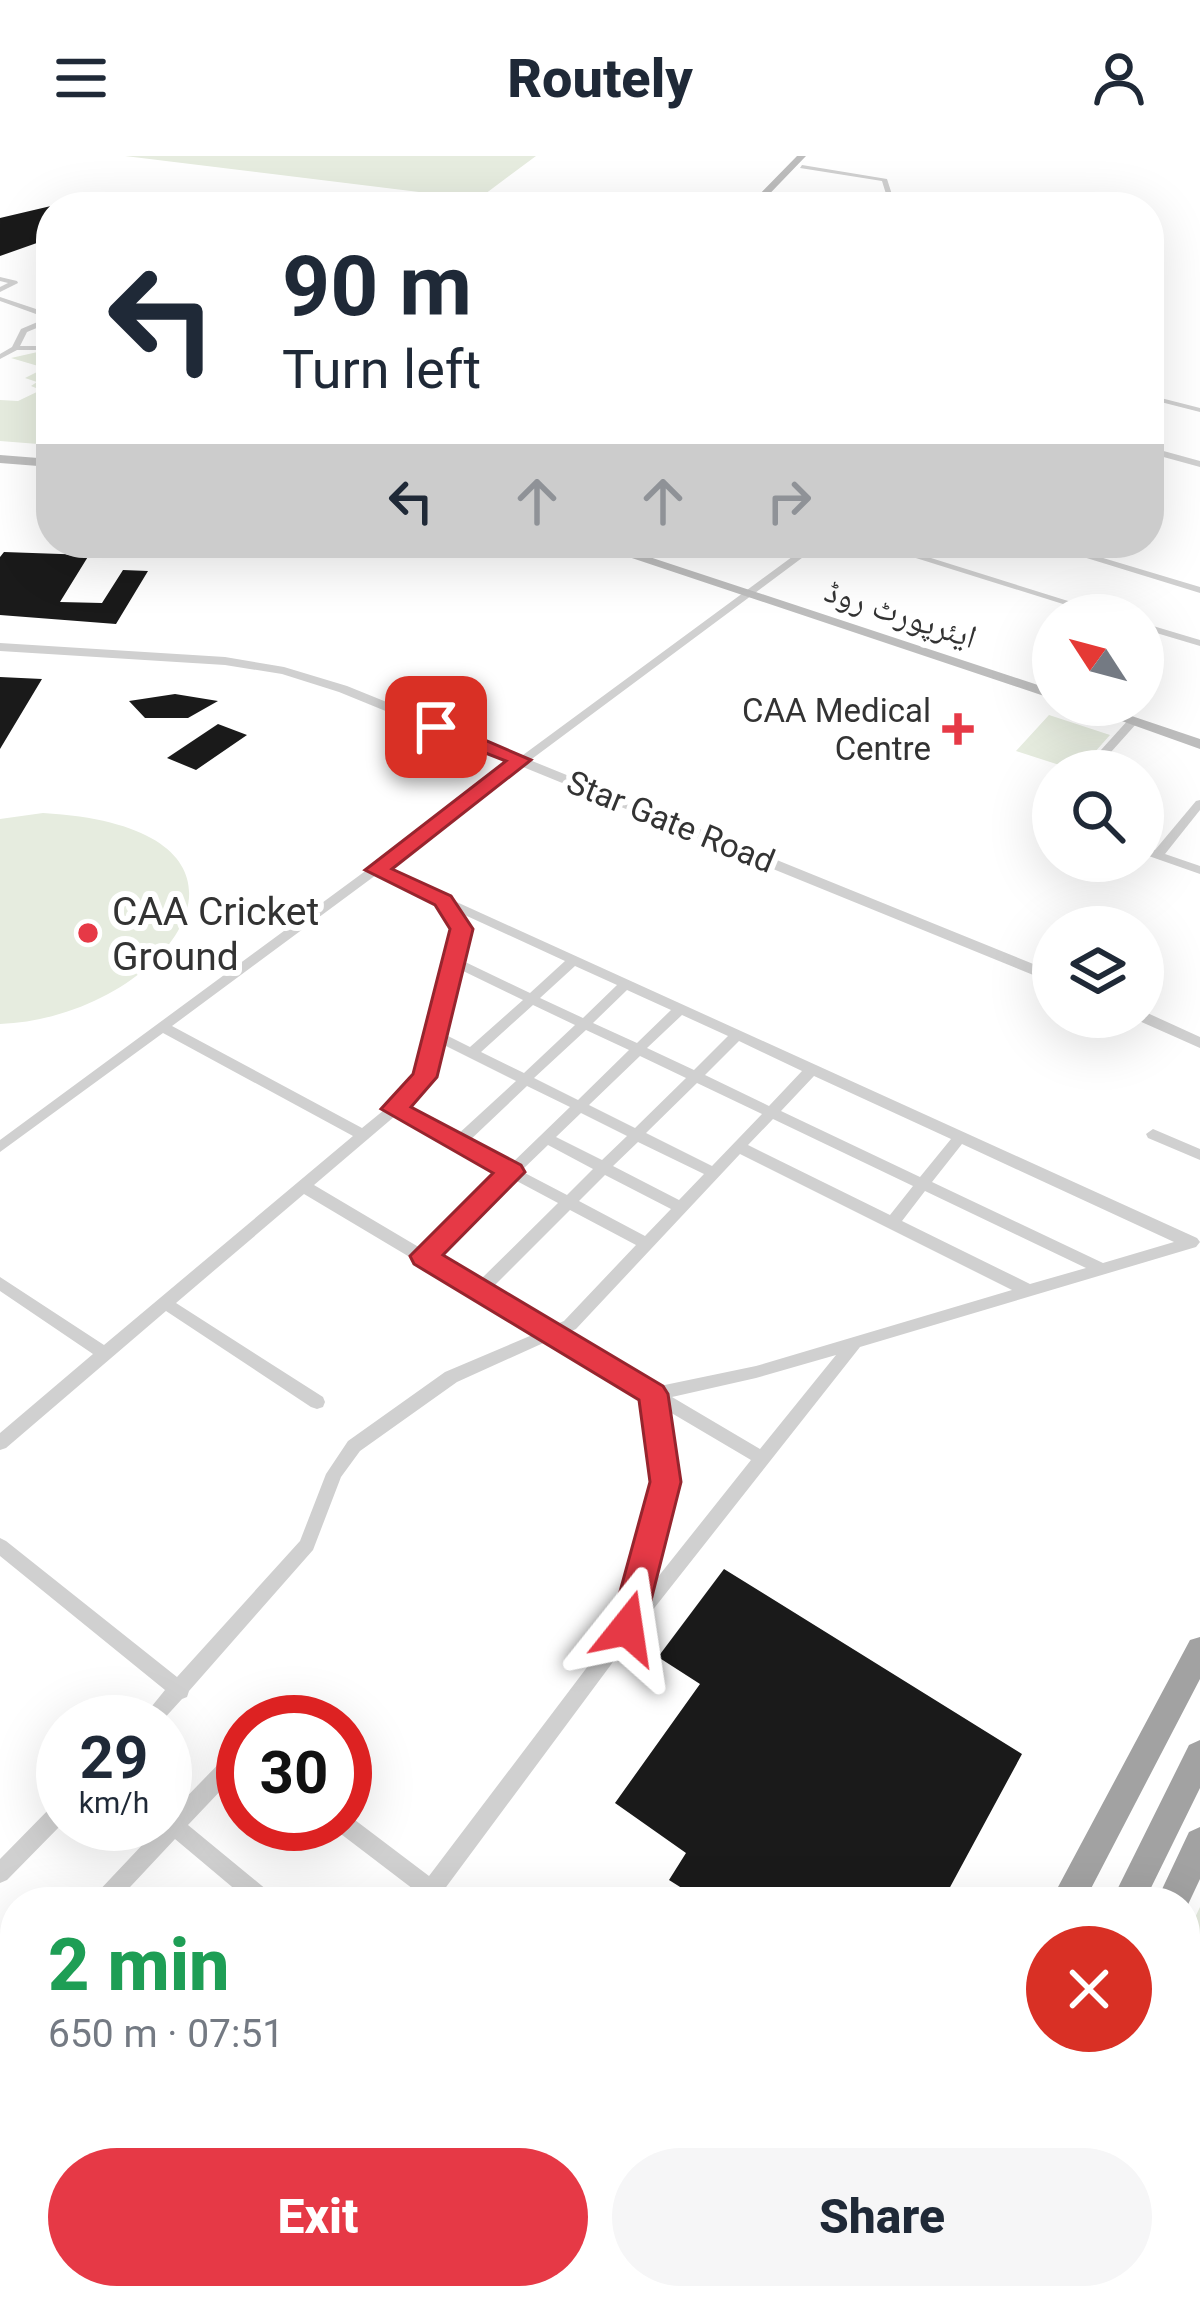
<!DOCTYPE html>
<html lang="en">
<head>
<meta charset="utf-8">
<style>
	body { margin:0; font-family:Roboto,"Noto Naskh Arabic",sans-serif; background:#f6f6f7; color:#1f2937; height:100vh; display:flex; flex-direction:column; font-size:45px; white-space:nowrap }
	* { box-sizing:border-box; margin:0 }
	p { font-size:39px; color:#747a83 }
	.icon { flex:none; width:66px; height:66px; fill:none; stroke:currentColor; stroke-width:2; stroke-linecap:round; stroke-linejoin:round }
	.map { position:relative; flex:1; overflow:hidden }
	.drawer { position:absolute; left:0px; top:1731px; width:1200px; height:423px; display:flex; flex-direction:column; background:#fff; border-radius:48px 48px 0 0; box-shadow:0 12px 48px #0002 }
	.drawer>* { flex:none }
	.banner { position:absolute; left:36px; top:36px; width:1128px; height:366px; border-radius:48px; box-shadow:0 12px 48px #0002; background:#fff; color:#1f2937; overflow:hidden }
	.needle { width:78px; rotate:306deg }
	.tools { position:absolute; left:1032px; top:438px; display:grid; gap:24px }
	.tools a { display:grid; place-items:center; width:132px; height:132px; border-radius:50%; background:#fff; box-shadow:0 12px 48px #0002; font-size:60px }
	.speed { position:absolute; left:36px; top:1539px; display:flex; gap:24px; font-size:60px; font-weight:700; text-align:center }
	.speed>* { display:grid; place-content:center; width:156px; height:156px; border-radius:50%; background:#fff; box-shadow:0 12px 48px #0002; line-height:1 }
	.speed small { font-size:30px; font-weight:400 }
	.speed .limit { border:18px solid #d22; background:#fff; color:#111 }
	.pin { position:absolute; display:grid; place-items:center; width:102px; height:102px; color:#fff; margin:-51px; border-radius:24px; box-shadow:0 6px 18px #0006 }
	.me { position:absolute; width:132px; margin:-66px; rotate:15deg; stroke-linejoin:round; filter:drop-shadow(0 0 9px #0008) }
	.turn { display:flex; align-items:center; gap:42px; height:252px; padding:0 48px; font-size:54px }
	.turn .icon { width:156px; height:156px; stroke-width:2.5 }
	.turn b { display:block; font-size:84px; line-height:102px }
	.lanes { display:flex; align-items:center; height:114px; padding:0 48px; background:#0003; justify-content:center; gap:60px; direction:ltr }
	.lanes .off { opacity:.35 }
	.round { display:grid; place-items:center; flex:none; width:126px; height:126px; border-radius:63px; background:#f6f6f7 }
	.summary { display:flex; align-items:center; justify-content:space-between; height:204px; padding:0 48px }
	h1 { font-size:72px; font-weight:800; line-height:90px; color:#1e9e55 }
	.cta { display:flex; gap:24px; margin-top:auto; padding:24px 48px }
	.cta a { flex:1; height:138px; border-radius:72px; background:#e63946; color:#fff; font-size:48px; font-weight:800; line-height:138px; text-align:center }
	.cta a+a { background:#f6f6f7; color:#1f2937 }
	header { display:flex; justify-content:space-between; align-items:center; height:156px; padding:0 48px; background:#fff; font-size:54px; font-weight:800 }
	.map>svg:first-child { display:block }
	.green { fill:#e6ecdf }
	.building { fill:#1a1a1a }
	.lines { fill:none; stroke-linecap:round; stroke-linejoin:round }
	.minor { fill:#d0d0d0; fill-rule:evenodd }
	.tertiary { fill:#d0d0d0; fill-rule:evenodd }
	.secondary { fill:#bdbdbd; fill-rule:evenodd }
	.primary { fill:#ababab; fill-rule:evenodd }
	.trunk { fill:#a2a2a2; fill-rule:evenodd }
	.route { fill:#e63946; stroke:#96252e; stroke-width:3 }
	.poi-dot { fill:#e63946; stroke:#fff; stroke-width:4.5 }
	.labels { text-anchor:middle; stroke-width:12; stroke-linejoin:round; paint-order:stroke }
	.far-street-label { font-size:33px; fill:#333; stroke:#fff }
	.far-poi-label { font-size:33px; fill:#333; stroke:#fff; text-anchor:end }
	.poi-label { font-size:39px; fill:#333; stroke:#fff; text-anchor:start }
</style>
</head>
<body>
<header><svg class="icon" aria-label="menu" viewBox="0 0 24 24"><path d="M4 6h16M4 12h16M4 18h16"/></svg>Routely<svg class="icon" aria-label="person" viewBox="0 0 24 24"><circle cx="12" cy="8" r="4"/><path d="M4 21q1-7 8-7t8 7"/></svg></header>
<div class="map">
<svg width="1200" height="2152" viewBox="0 0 1200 2152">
	<rect width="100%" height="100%" fill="#fff"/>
	<path class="green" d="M 125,0 L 536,0 L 485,38 L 468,42 Z
		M 51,193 L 51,289 L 0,285 L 0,244 L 18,245 L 41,234 L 31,230 L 37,226 L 25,222 L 45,212 L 11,202 Z
		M 1049,559 L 1110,579 L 1078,615 L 1016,595 Z
		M 43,657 C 303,672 170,861 0,868 L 0,663 Z
		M 1200,1751 L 1200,2152 L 1012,2152 L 1018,2139 L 1185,2139 L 1185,1783 Z
		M 428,2139 L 764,2139 L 765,2152 L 427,2152 Z"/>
	<path class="building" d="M 51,50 L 51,82 L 0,100 L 0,62 Z
		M 4,396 L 89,399 L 60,446 L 102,447 L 123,414 L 148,415 L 116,468 L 0,459 L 0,401 Z
		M 0,521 L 42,523 L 0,593 Z
		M 175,538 L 218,545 L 188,562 L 145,562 L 129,545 Z
		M 218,568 L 247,579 L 196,614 L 167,602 Z
		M 724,1413 L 1022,1598 L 942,1746 L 704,1746 L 669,1724 L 686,1697 L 615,1647 L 700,1528 L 658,1501 Z"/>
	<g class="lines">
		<path class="minor" d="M 802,9 L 887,23 L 896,51 L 890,51 L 882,25 L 800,12 Z
			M 0,121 L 17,125 L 18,127 L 0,136 L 0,131 L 8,127 L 0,125 Z
			M 0,141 L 51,158 L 51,166 L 27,176 L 20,190 L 51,190 L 51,194 L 17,194 L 0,203 L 0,198 L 12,191 L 21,173 L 47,162 L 0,145 Z
			M 1149,239 L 1200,252 L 1200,256 L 1149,243 Z
			M 1149,291 L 1200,305 L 1200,311 L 1149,297 Z
			M 811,387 L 822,387 L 384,713 L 1197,1082 L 1200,1086 L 1196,1091 L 860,1191 L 633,1479 L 435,1746 L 412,1746 L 417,1736 L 337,1675 L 334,1668 L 345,1668 L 345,1659 L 351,1661 L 429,1720 L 619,1469 L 656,1326 L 645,1241 L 550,1184 L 457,1226 L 360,1295 L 341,1321 L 313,1394 L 189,1535 L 187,1541 L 182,1543 L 161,1566 L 139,1566 L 165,1534 L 0,1400 L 0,1382 L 6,1385 L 177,1521 L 300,1385 L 326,1318 L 348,1285 L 445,1216 L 537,1177 L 304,1038 L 176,1147 L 323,1241 L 325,1246 L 323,1251 L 317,1253 L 311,1251 L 166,1155 L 6,1292 L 0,1294 L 0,1277 L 93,1198 L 0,1135 L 0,1121 L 104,1189 L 353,980 L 163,877 L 0,996 L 0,984 ZM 376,719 L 438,747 L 456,773 L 428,889 L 418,919 L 400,941 L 362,972 L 172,870 ZM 456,755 L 565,805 L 530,837 L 461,804 L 468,773 ZM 575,810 L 617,829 L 583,862 L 540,842 ZM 459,813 L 523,844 L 470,891 L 444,878 ZM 627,834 L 671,854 L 637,887 L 593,867 ZM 533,849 L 575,869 L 524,917 L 481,896 ZM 682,859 L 728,880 L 694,914 L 647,892 ZM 586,874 L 629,894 L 578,944 L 534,922 ZM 739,885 L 802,915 L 769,950 L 705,919 ZM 442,888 L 516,925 L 456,980 L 404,952 L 431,921 ZM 640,900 L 686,922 L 635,972 L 589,949 ZM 814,920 L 951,983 L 920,1021 L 781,955 ZM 697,927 L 762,958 L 712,1010 L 646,977 ZM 527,930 L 570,951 L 510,1009 L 468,986 ZM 581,957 L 627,980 L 602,1004 L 556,981 ZM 395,960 L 501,1017 L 422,1093 L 314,1029 ZM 773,963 L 913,1030 L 890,1059 L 748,989 ZM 638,986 L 704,1018 L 679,1044 L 613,1010 ZM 962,988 L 1174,1086 L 1103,1107 L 932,1026 ZM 548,989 L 593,1013 L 567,1039 L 521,1015 ZM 740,998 L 1012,1134 L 756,1210 L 655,1231 L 565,1178 L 576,1173 ZM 605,1019 L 671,1053 L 645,1080 L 579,1045 ZM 513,1023 L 558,1047 L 478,1126 L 433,1100 ZM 925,1035 L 1086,1112 L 1030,1128 L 902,1065 ZM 570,1054 L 636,1089 L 564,1165 L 552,1170 L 490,1134 ZM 836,1199 L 760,1293 L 672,1241 L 756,1222 ZM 663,1252 L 751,1304 L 646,1436 L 674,1326 Z
			M 868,387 L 883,387 L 1113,459 L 1098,459 Z
			M 1038,387 L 1053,387 L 1200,431 L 1200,437 Z
			M 1143,467 L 1200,484 L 1200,490 L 1143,473 Z
			M 1133,562 L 1138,565 L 1137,567 L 1094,615 L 1082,615 L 1129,563 Z
			M 1200,644 L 1200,654 L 1165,698 L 1200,710 L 1200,718 L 1143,698 L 1143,690 L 1155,694 L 1196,645 Z
			M 1053,650 L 1053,664 L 1043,661 L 1043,657 Z
			M 1153,973 L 1200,993 L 1200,1004 L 1148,982 L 1146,978 Z
			M 243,1588 L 243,1611 L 188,1669 L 273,1739 L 276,1746 L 250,1746 L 175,1683 L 116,1746 L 92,1746 L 95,1739 L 162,1668 L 165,1668 L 166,1662 L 236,1590 Z
			M 63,1643 L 63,1667 L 7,1724 L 0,1727 L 0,1703 L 56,1646 Z
			M 15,1832 L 15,1859 L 8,1868 L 0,1871 L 0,1844 L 7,1835 Z
			M 0,1907 L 15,1916 L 15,1942 L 0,1933 Z
			M 15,2077 L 15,2104 L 0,2113 L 0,2086 Z
			M 100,2139 L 127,2139 L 120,2152 L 93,2152 Z"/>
		<path class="tertiary" d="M 0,487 L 225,501 L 284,511 L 347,530 L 1053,816 L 1053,827 L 339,536 L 282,518 L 225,509 L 0,495 Z
			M 1143,855 L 1200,881 L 1200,892 L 1137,864 L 1136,861 L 1143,861 Z"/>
		<path class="secondary" d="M 797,0 L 806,0 L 757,51 L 747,51 Z
			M 0,299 L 51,303 L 51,311 L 0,307 Z
			M 587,387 L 607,387 L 1053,534 L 1053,543 Z
			M 1077,549 L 1099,549 L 1200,583 L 1200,593 Z"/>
		<path class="primary" d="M 348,2139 L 416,2139 L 417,2152 L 347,2152 Z"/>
		<path class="trunk" d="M 1200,1481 L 1200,1523 L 1084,1746 L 1050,1746 L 1190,1484 Z
			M 1200,1584 L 1200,1632 L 1144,1746 L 1111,1746 L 1189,1589 Z
			M 1200,1671 L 1200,1723 L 1185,1755 L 1185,1746 L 1156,1746 L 1189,1676 Z
			M 762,2139 L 800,2139 L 802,2152 L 764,2152 Z
			M 847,2139 L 887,2139 L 882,2152 L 842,2152 Z
			M 913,2139 L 952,2139 L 947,2152 L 908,2152 Z
			M 962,2139 L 1001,2139 L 996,2152 L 957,2152 Z"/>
	</g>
	<path class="route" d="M 429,566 L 443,566 L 531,604 L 392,713 L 451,740 L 473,773 L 437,921 L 411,951 L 521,1009 L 525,1016 L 443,1099 L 663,1230 L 668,1238 L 681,1326 L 644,1472 L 639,1483 L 627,1487 L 615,1483 L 610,1472 L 650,1326 L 639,1244 L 414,1108 L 410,1100 L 493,1017 L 381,953 L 413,918 L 450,773 L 435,749 L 365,714 L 506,605 L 429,575 Z"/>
	<g class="poi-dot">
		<path d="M952 555h12v12h12v12h-12v12h-12v-12h-12v-12h12z"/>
		<circle cx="88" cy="777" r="12"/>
	</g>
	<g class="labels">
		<g class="far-street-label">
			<text transform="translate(901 457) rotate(18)" y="12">ایئرپورٹ روڈ</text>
			<text transform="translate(671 665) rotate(22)" y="12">Star Gate Road</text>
		</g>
		<g class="far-poi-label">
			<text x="931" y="566">CAA Medical<tspan x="931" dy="38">Centre</tspan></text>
		</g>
		<g class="poi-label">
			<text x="112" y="769">CAA Cricket<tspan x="112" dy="45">Ground</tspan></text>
		</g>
	</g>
</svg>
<div class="tools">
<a><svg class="needle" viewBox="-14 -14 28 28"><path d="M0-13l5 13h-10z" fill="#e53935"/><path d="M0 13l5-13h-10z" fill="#747a83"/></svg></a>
<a><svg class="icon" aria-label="search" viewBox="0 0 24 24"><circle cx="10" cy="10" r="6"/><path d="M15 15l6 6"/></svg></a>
<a><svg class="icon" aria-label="layers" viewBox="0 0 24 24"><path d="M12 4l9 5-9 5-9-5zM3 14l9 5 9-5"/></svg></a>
</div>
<div class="speed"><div>29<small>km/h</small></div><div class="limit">30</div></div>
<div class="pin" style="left:436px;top:571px;background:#d93025"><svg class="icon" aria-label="arrive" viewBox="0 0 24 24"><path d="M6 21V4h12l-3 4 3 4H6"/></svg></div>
<svg class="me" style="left:627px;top:1472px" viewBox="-20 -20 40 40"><path d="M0-17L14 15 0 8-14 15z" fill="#e63946" stroke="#fff" stroke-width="4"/></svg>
<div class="banner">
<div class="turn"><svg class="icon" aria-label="left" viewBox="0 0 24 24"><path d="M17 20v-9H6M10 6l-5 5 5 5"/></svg><div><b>90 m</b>Turn left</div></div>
<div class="lanes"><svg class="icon" aria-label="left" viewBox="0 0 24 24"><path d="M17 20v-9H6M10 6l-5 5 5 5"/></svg><svg class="icon off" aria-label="ahead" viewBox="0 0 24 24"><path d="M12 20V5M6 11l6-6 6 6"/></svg><svg class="icon off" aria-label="ahead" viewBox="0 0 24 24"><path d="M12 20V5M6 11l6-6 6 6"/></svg><svg class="icon off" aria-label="right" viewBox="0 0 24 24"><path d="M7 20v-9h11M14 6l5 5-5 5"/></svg></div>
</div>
<section class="drawer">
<div class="summary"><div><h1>2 min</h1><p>650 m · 07:51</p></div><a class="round" style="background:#d93025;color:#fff"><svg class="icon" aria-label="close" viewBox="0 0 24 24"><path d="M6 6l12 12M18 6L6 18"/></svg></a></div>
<div class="cta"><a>Exit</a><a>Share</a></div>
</section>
</div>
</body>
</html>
